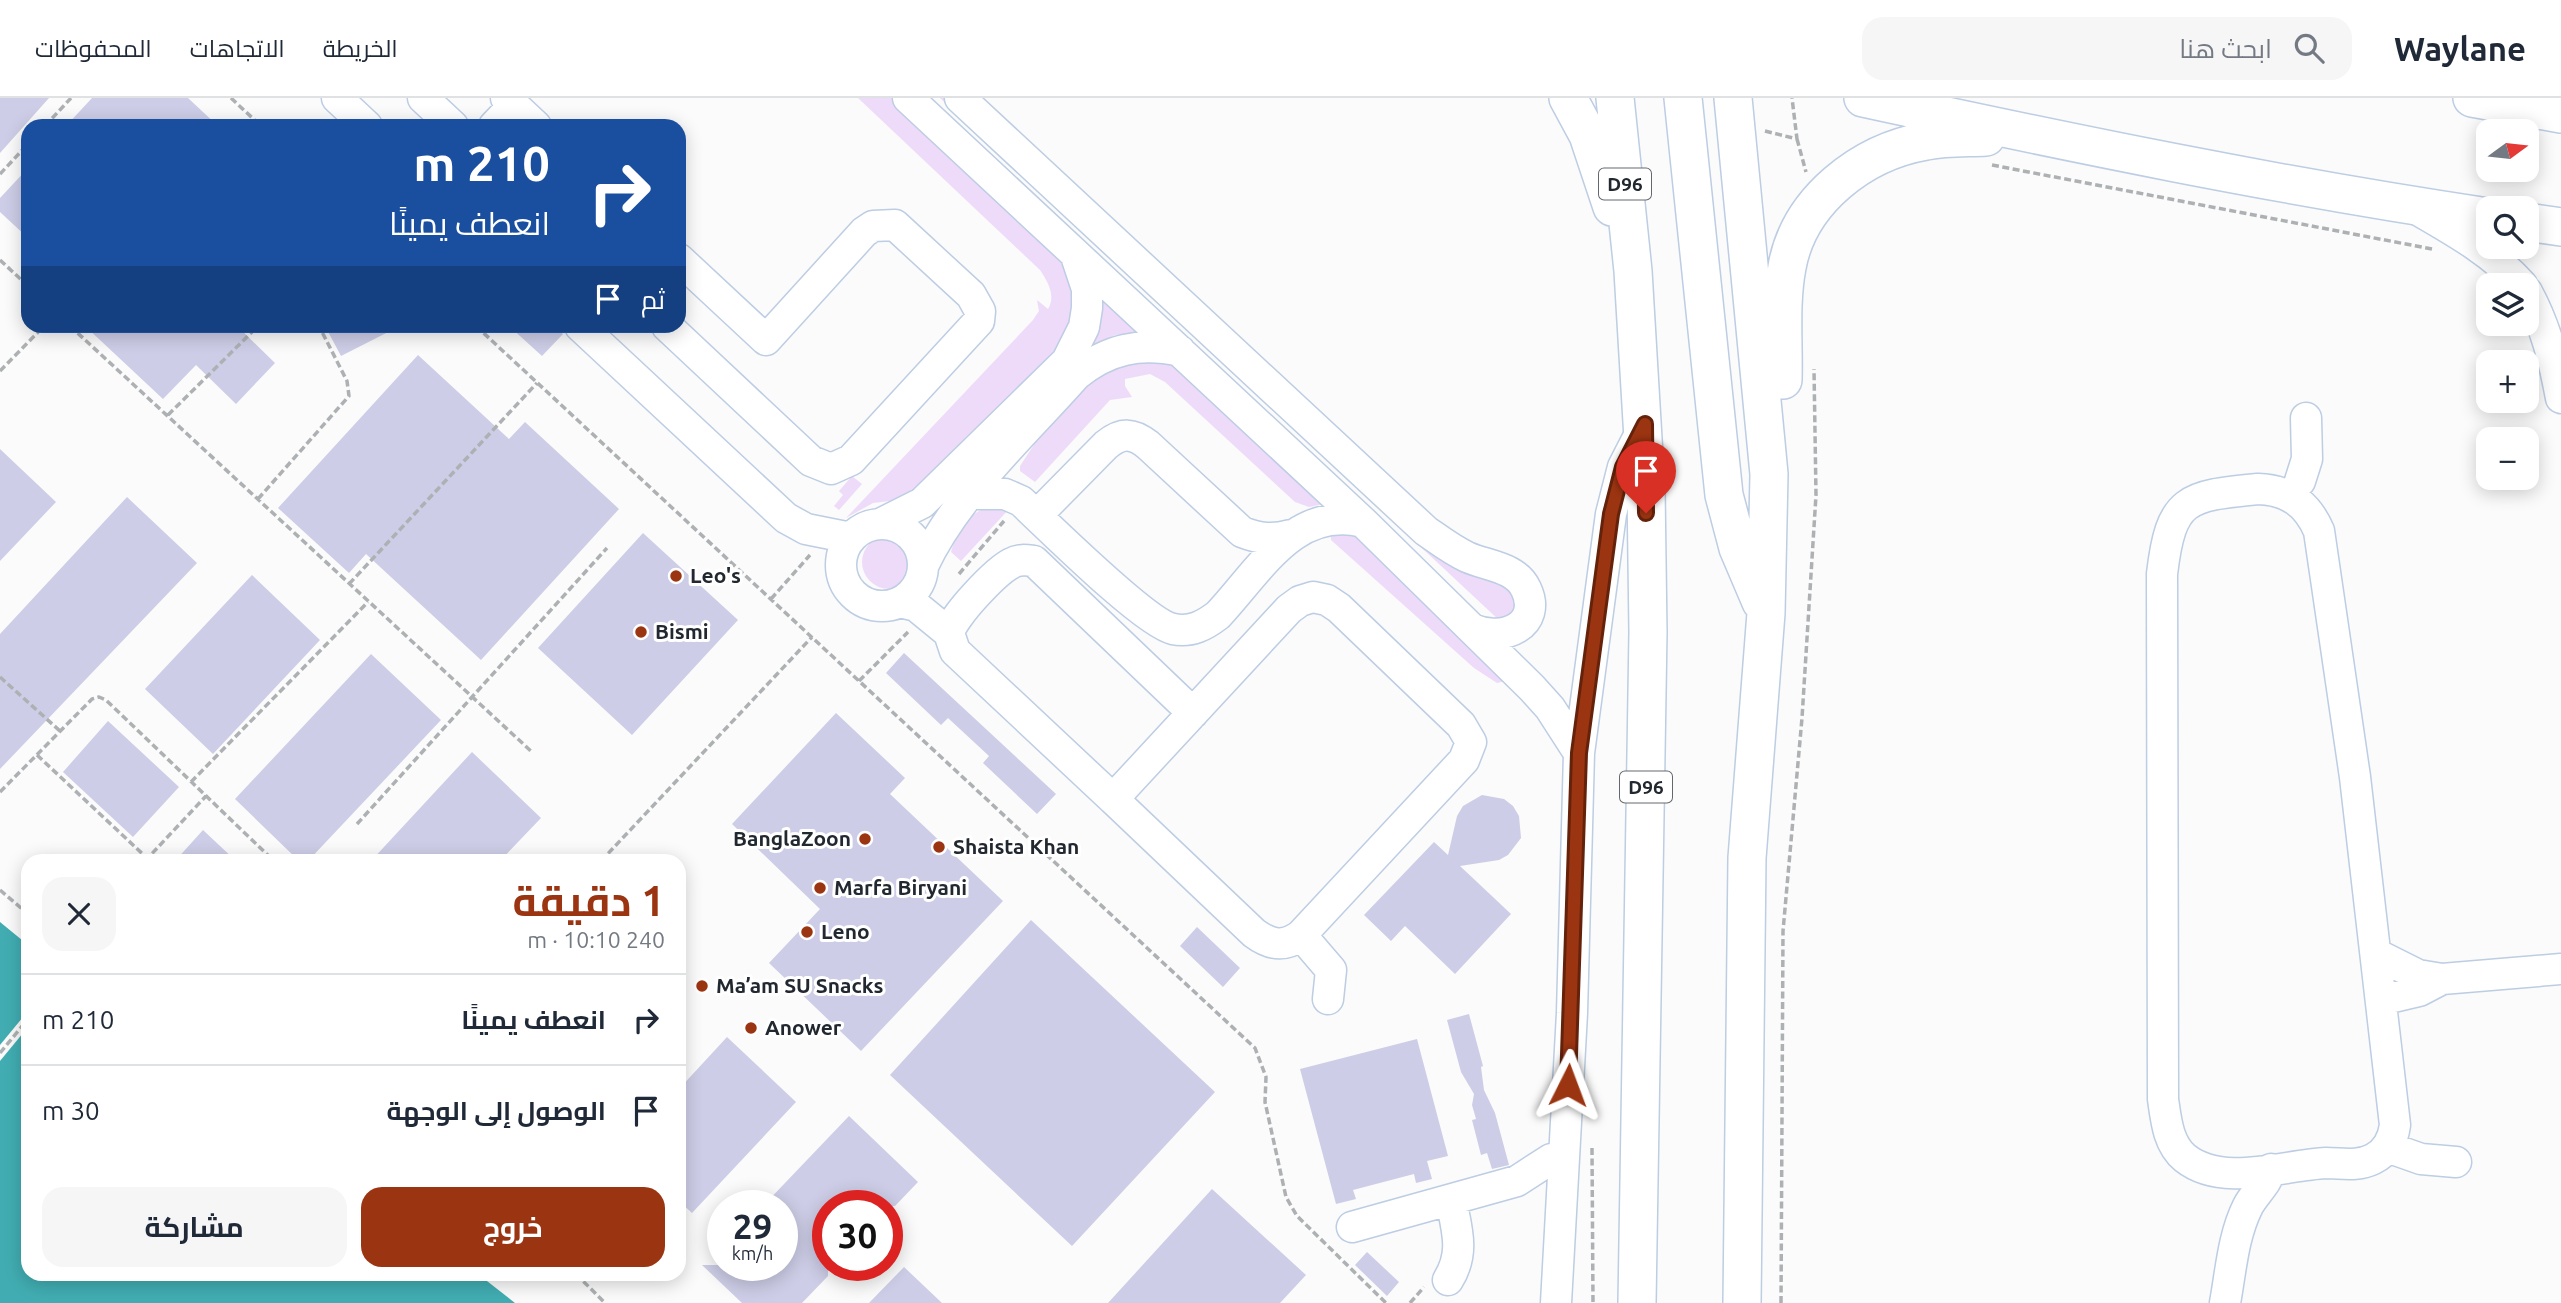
<!DOCTYPE html>
<html lang="ar">
<head>
<meta charset="utf-8">
<style>
	body { margin:0; font-family:Ubuntu,Cairo,sans-serif; background:#f6f6f7; color:#1f2937; direction:rtl; height:100vh; display:flex; flex-direction:column; font-size:26px; white-space:nowrap }
	* { box-sizing:border-box; margin:0 }
	p { font-size:23px; color:#747a83 }
	.icon { flex:none; width:38px; height:38px; fill:none; stroke:currentColor; stroke-width:2; stroke-linecap:round; stroke-linejoin:round }
	.map { position:relative; flex:1; overflow:hidden; direction:ltr }
	.sheet { position:absolute; left:21px; top:756px; width:665px; height:427px; display:flex; flex-direction:column; background:#fff; border-radius:21px; box-shadow:0 4px 18px #0003; direction:rtl }
	.sheet>* { flex:none }
	.banner { position:absolute; left:21px; top:21px; width:665px; height:214px; border-radius:21px; box-shadow:0 4px 18px #0003; direction:rtl; background:#1a4fa0; color:#fff; overflow:hidden }
	.needle { width:46px; rotate:75deg }
	.buttons { position:absolute; left:2476px; top:21px; display:grid; gap:14px }
	.buttons a { display:grid; place-items:center; width:63px; height:63px; border-radius:14px; background:#fff; box-shadow:0 4px 18px #0003; font-size:35px }
	.speed { position:absolute; left:707px; top:1092px; display:flex; gap:14px; font-size:35px; font-weight:700; text-align:center }
	.speed>* { display:grid; place-content:center; width:91px; height:91px; border-radius:50%; background:#fff; box-shadow:0 4px 18px #0003; line-height:1 }
	.speed small { font-size:18px; font-weight:400 }
	.speed .limit { border:10px solid #d22; background:#fff; color:#111 }
	.pin { position:absolute; display:grid; place-items:center; width:60px; height:60px; color:#fff; margin:-72px -30px; border-radius:50% 50% 50% 0; rotate:-45deg; box-shadow:0 0 7px #0007 }
	.pin .icon { rotate:45deg }
	.me { position:absolute; width:77px; margin:-38px; rotate:3deg; stroke-linejoin:round; filter:drop-shadow(0 0 5px #0008) }
	.turn { display:flex; align-items:center; gap:24px; height:147px; padding:0 21px; font-size:32px }
	.turn .icon { width:91px; height:91px; stroke-width:2.5 }
	.turn b { display:block; font-size:49px; line-height:60px }
	.then { display:flex; align-items:center; height:66px; padding:0 21px; background:#0003; gap:14px; font-size:26px }
	.round { display:grid; place-items:center; flex:none; width:74px; height:74px; border-radius:21px; background:#f6f6f7 }
	.overview { display:flex; align-items:center; justify-content:space-between; height:119px; padding:0 21px }
	h1 { font-size:42px; font-weight:700; line-height:52px; color:#9b3411 }
	.button { display:flex; gap:14px; margin-top:auto; padding:14px 21px }
	.button a { flex:1; height:80px; border-radius:21px; background:#9b3411; color:#fff; font-size:28px; font-weight:700; line-height:80px; text-align:center }
	.button a+a { background:#f6f6f7; color:#1f2937 }
	ul { padding:0; list-style:none }
	li { display:flex; align-items:center; gap:21px; height:91px; padding:0 21px; border-top:2px solid #e0e1e3 }
	li div { flex:1 }
	li b { display:block; font-size:26px }
	li em { font-style:normal }
	header { display:flex; align-items:center; gap:42px; box-sizing:border-box; height:98px; padding:0 35px; background:#fff; border-bottom:2px solid #e0e1e3 }
	header strong { font-size:33px }
	nav { display:flex; gap:38px; margin-inline-start:auto; font-size:24px }
	.search { width:490px; height:63px; background:#f6f6f7; display:flex; align-items:center; gap:18px; box-sizing:border-box; padding:0 24px; border-radius:21px; color:#747a83; font-size:26px }
	.map>svg:first-child { display:block }
	.green { fill:#eedbf9 }
	.water { fill:#41adb2 }
	.pier { fill:#fafbfa }
	.building { fill:#cdcde7 }
	.lines { fill:none; stroke-linecap:round; stroke-linejoin:round }
	.minor-casing { stroke:#bdcde3; stroke-width:33 }
	.major-casing { stroke:#bdcde3; stroke-width:40 }
	.path { stroke:#aeb1b3; stroke-width:3.5; stroke-dasharray:7 3.5; stroke-linecap:butt }
	.minor { stroke:#fff; stroke-width:30 }
	.major { stroke:#fff; stroke-width:37 }
	.route-casing { stroke:#65220b; stroke-width:18 }
	.route { stroke:#9b3411; stroke-width:12 }
	.poi-dot { fill:#9b3411; stroke:#fff; stroke-width:2.5 }
	.labels { text-anchor:middle; stroke-width:6; stroke-linejoin:round; paint-order:stroke }
	.shield { fill:#fff; stroke:#64686e; stroke-width:2 }
	.shield-label { font-size:19px; font-weight:bold; fill:#222830 }
	.poi-label { font-size:21px; font-weight:bold; fill:#222830; stroke:#fff; text-anchor:start }
</style>
</head>
<body>
<header>
<strong>Waylane</strong>
<div class="search"><svg class="icon" aria-label="search" viewBox="0 0 24 24"><circle cx="10" cy="10" r="6"/><path d="M15 15l6 6"/></svg>ابحث هنا</div>
<nav><a>الخريطة</a><a>الاتجاهات</a><a>المحفوظات</a></nav>
</header>
<div class="map">
<svg width="2561" height="1205" viewBox="0 0 2561 1205">
	<rect width="100%" height="100%" fill="#fafbfa"/>
	<path class="green" d="M 858,0 L 902,0 L 1076,168 L 1076,234 L 1033,283 L 967,338 L 914,393 L 890,403 L 873,405 L 846,420 L 1033,222 L 1039,213 L 1037,202 L 1048,211 C 1056,198 1048,184 1040,172 Z
		M 940,0 L 957,0 L 1426,436 L 1516,484 L 1516,512 L 1509,520 L 1500,523 Z
		M 1098,180 L 1153,234 L 1115,237 L 1098,246 L 935,418 L 931,415 L 1081,254 Z
		M 1169,255 L 1324,406 L 1309,409 L 1295,404 L 1165,284 L 1150,276 L 1125,281 L 1125,288 L 1132,299 L 1110,302 L 1035,384 L 1020,373 L 1020,368 L 1056,313 L 1094,269 Z
		M 852,378 L 862,386 L 839,412 L 834,408 L 843,397 L 839,393 Z
		M 988,409 L 1010,410 L 961,463 L 951,454 C 957,433 967,416 988,409 Z
		M 1347,424 L 1505,583 L 1497,585 L 1474,570 L 1331,442 L 1330,430 Z
		M862 464a27 27 0 1 1 54 0a27 27 0 1 1-54 0Z"/>
	<path class="water" d="M 0,824 L 28,847 L 28,1176 L 478,1176 L 515,1205 L 0,1205 Z"/>
	<path class="pier" d="M 28,913 L 28,929 L 0,963 L 0,947 Z"/>
	<path class="building" d="M 0,0 L 49,0 L 0,55 Z
		M 92,0 L 188,0 L 218,28 L 66,28 Z
		M 28,70 L 28,140 L 0,114 L 0,100 Z
		M 85,228 L 237,228 L 275,265 L 236,306 L 196,267 L 163,301 Z
		M 325,228 L 400,228 L 341,258 Z
		M 509,228 L 554,228 L 563,236 L 542,258 Z
		M 418,257 L 509,341 L 525,324 L 619,411 L 481,562 L 366,456 L 349,475 L 278,410 Z
		M 0,351 L 56,404 L 0,463 Z
		M 127,399 L 197,465 L 0,671 L 0,536 Z
		M 643,435 L 738,522 L 632,637 L 538,550 Z
		M 252,477 L 320,542 L 213,656 L 145,591 Z
		M 904,555 L 1056,696 L 1037,716 L 983,665 L 989,658 L 948,620 L 941,627 L 886,575 Z
		M 371,556 L 441,622 L 308,763 L 299,763 L 235,701 Z
		M 836,615 L 905,680 L 890,696 L 1003,803 L 861,953 L 769,865 L 820,811 L 732,726 Z
		M 108,623 L 179,689 L 133,739 L 63,674 Z
		M 472,654 L 541,720 L 500,763 L 371,763 Z
		M 1482,697 L 1504,701 L 1513,708 L 1519,718 L 1521,740 L 1508,757 L 1499,762 L 1460,768 L 1511,816 L 1455,876 L 1405,828 L 1391,843 L 1364,817 L 1434,744 L 1448,757 L 1457,718 L 1463,708 Z
		M 203,732 L 236,763 L 175,763 Z
		M 1031,822 L 1215,994 L 1072,1148 L 890,977 Z
		M 1197,829 L 1240,870 L 1223,889 L 1180,848 Z
		M 1469,916 L 1483,968 L 1481,969 L 1484,992 L 1495,1015 L 1509,1067 L 1492,1071 L 1487,1055 L 1481,1057 L 1472,1022 L 1476,1021 L 1472,1007 L 1474,996 L 1461,974 L 1447,922 Z
		M 727,939 L 796,1004 L 692,1115 L 679,1103 L 679,991 Z
		M 1417,941 L 1448,1058 L 1427,1063 L 1432,1081 L 1416,1085 L 1414,1076 L 1353,1092 L 1356,1101 L 1336,1106 L 1300,971 Z
		M 849,1018 L 918,1084 L 895,1108 L 828,1108 L 828,1178 L 802,1205 L 742,1205 L 702,1167 L 782,1167 L 782,1108 L 763,1108 Z
		M 1212,1091 L 1306,1177 L 1280,1205 L 1108,1205 Z
		M 1367,1154 L 1399,1184 L 1387,1198 L 1355,1167 Z
		M 904,1169 L 942,1205 L 869,1205 Z"/>
	<g class="lines">
		<g class="minor-casing">
			<path id="minor" d="M 337,0 L 367,28
				M 423,0 L 453,28
				M 506,0 L 536,28
				M 908,0 L 1363,424 L 1532,590 L 1550,610 L 1579,655
				M 960,0 L 1426,433 C 1439,442 1452,452 1467,459 C 1487,468 1516,469 1526,491 C 1543,527 1503,545 1472,531
				M 494,28 L 514,7
				M 2418,112 C 2456,134 2492,154 2522,187
				M 2527,194 C 2546,229 2554,262 2561,300
				M 580,228 L 786,420 L 806,431 L 851,440
				M 667,228 L 811,363 L 831,371 L 851,362 L 979,223 L 980,213 L 971,197 L 895,127 L 873,128 L 864,134 L 766,242 L 679,161
				M 2300,383 L 2307,361 L 2306,320
				M 2258,391 C 2288,392 2307,405 2319,433 L 2355,679 L 2395,1027 C 2393,1042 2387,1054 2373,1061 C 2357,1069 2342,1065 2326,1065 C 2283,1067 2223,1090 2185,1060 C 2168,1046 2166,1022 2163,1001 L 2162,476 C 2171,400 2186,398 2258,391 Z
				M 970,396 L 1005,396 L 1021,403 C 1048,428 1145,525 1173,531 C 1191,535 1205,527 1218,517 C 1260,472 1295,407 1363,424
				M 1037,417 L 1106,347 C 1122,334 1133,335 1148,347 L 1242,434 C 1260,441 1272,442 1291,437
				M 880,426 L 922,405 L 1067,263 L 1084,229 L 1087,210 L 1087,191 L 1076,158
				M841 467a41 41 0 1 1 82 0a41 41 0 1 1-82 0Z
				M 923,468 C 956,397 1024,336 1076,277 C 1108,251 1140,244 1180,253
				M 1313,499 L 1327,502 L 1339,510 L 1461,627 L 1471,644 L 1464,662 L 1301,837 C 1284,850 1270,847 1254,835 L 1113,701 L 1289,511 L 1300,503 Z
				M 900,504 L 916,508 L 949,535
				M 1113,701 L 955,553 L 949,535 C 953,518 996,473 1012,465 C 1019,461 1026,462 1034,463 L 1193,615
				M 1301,837 L 1331,872 L 1328,901
				M 2376,856 L 2418,877 L 2442,881 L 2561,871
				M 2381,902 L 2419,893 L 2442,881
				M 2387,1049 L 2421,1061 L 2456,1064
				M 1352,1129 L 1517,1083 L 1551,1061 L 1564,1059
				M 1448,1182 C 1465,1155 1457,1132 1451,1102
				M 1556,1205 L 1572,915 L 1579,655 L 1611,416 L 1623,369 L 1645,326
				M 2225,1205 C 2231,1172 2233,1138 2248,1108 C 2255,1095 2267,1086 2271,1071"/>
		</g>
		<g class="major-casing">
			<path id="major" d="M 1568,0 L 1588,37 L 1612,109
				M 1615,0 L 1633,173 L 1646,391 L 1648,534 L 1637,1205
				M 1683,0 L 1724,397 L 1738,450 L 1761,504
				M 1733,0 L 1769,376 L 1766,515 L 1747,760 L 1742,1205
				M 1863,0 C 2070,45 2279,88 2488,119
				M 2472,0 L 2561,16
				M 2527,124 L 2561,129
				M 1783,282 C 1784,244 1780,206 1787,169 C 1799,102 1862,54 1926,43 C 1946,39 1966,40 1986,39"/>
		</g>
		<path class="path" d="M 231,0 L 261,28
			M 45,28 L 71,0
			M 1765,33 L 1797,41 L 1792,0
			M 1797,41 L 1806,74
			M 1992,67 L 2432,151
			M 0,76 L 28,46
			M 0,162 L 28,188
			M 70,228 L 532,654
			M 476,228 L 1255,950 L 1266,979 L 1265,1004 L 1286,1099 L 1297,1118 L 1386,1205
			M 0,273 L 44,228
			M 168,317 L 258,228
			M 258,401 L 349,298 L 347,283 L 319,228
			M 959,476 L 1004,423
			M 349,486 L 537,285
			M 771,501 L 810,457
			M 0,579 L 60,633
			M 859,583 L 908,534
			M 37,657 L 148,761
			M 191,684 L 368,504
			M 0,694 L 92,601 L 99,599 L 106,602 L 274,763
			M 357,726 L 607,450
			M 145,763 L 206,698
			M 601,763 L 812,539
			M 0,792 L 28,816
			M 0,955 L 28,921
			M 1592,1050 L 1593,1205
			M 576,1176 L 605,1205
			M 1410,1205 L 1424,1189
			M 1781,1205 L 1783,833 L 1802,620 L 1816,397 L 1814,271"/>
		<use href="#minor" class="minor"/>
		<use href="#major" class="major"/>
	</g>
	<g class="lines">
		<g class="route-casing">
			<path id="route" d="M 1568,987 L 1579,655 L 1611,416 L 1623,369 L 1645,326 L 1646,415"/>
		</g>
		<use href="#route" class="route"/>
	</g>
	<g class="poi-dot">
		<circle cx="676" cy="478" r="7"/>
		<circle cx="641" cy="534" r="7"/>
		<circle cx="865" cy="741" r="7"/>
		<circle cx="939" cy="749" r="7"/>
		<circle cx="820" cy="790" r="7"/>
		<circle cx="807" cy="834" r="7"/>
		<circle cx="702" cy="888" r="7"/>
		<circle cx="751" cy="930" r="7"/>
	</g>
	<g class="labels">
		<g class="shield">
			<rect x="1599" y="70.5" width="52" height="31" rx="5"/>
			<rect x="1620" y="673.5" width="52" height="31" rx="5"/>
		</g>
		<g class="shield-label">
			<text x="1625" y="93">D96</text>
			<text x="1646" y="696">D96</text>
		</g>
		<g class="poi-label">
			<text x="690" y="485">Leo's</text>
			<text x="655" y="541">Bismi</text>
			<text x="851" y="748" text-anchor="end">BanglaZoon</text>
			<text x="953" y="756">Shaista Khan</text>
			<text x="834" y="797">Marfa Biryani</text>
			<text x="821" y="841">Leno</text>
			<text x="716" y="895">Ma’am SU Snacks</text>
			<text x="765" y="937">Anower</text>
		</g>
	</g>
</svg>
<div class="buttons">
<a><svg class="needle" viewBox="-14 -14 28 28"><path d="M0-13l5 13h-10z" fill="#e53935"/><path d="M0 13l5-13h-10z" fill="#747a83"/></svg></a>
<a><svg class="icon" aria-label="search" viewBox="0 0 24 24"><circle cx="10" cy="10" r="6"/><path d="M15 15l6 6"/></svg></a>
<a><svg class="icon" aria-label="layers" viewBox="0 0 24 24"><path d="M12 4l9 5-9 5-9-5zM3 14l9 5 9-5"/></svg></a>
<a>+</a>
<a>−</a>
</div>
<div class="speed"><div>29<small>km/h</small></div><div class="limit">30</div></div>
<div class="pin" style="left:1646px;top:415px;background:#d93025"><svg class="icon" aria-label="arrive" viewBox="0 0 24 24"><path d="M6 21V4h12l-3 4 3 4H6"/></svg></div>
<svg class="me" style="left:1568px;top:987px" viewBox="-20 -20 40 40"><path d="M0-17L14 15 0 8-14 15z" fill="#9b3411" stroke="#fff" stroke-width="4"/></svg>
<div class="banner">
<div class="turn"><svg class="icon" aria-label="right" viewBox="0 0 24 24"><path d="M7 20v-9h11M14 6l5 5-5 5"/></svg><div><b>210 m</b>انعطف يمينًا</div></div>
<div class="then">ثم<svg class="icon" aria-label="arrive" viewBox="0 0 24 24"><path d="M6 21V4h12l-3 4 3 4H6"/></svg></div>
</div>
<section class="sheet">
<div class="overview"><div><h1>1 دقيقة</h1><p>240 m · 10:10</p></div><a class="round"><svg class="icon" aria-label="close" viewBox="0 0 24 24"><path d="M6 6l12 12M18 6L6 18"/></svg></a></div>
<ul>
<li><svg class="icon" aria-label="right" viewBox="0 0 24 24"><path d="M7 20v-9h11M14 6l5 5-5 5"/></svg><div><b>انعطف يمينًا</b></div><em>210 m</em></li>
<li><svg class="icon" aria-label="arrive" viewBox="0 0 24 24"><path d="M6 21V4h12l-3 4 3 4H6"/></svg><div><b>الوصول إلى الوجهة</b></div><em>30 m</em></li>
</ul>
<div class="button"><a>خروج</a><a>مشاركة</a></div>
</section>
</div>
</body>
</html>
